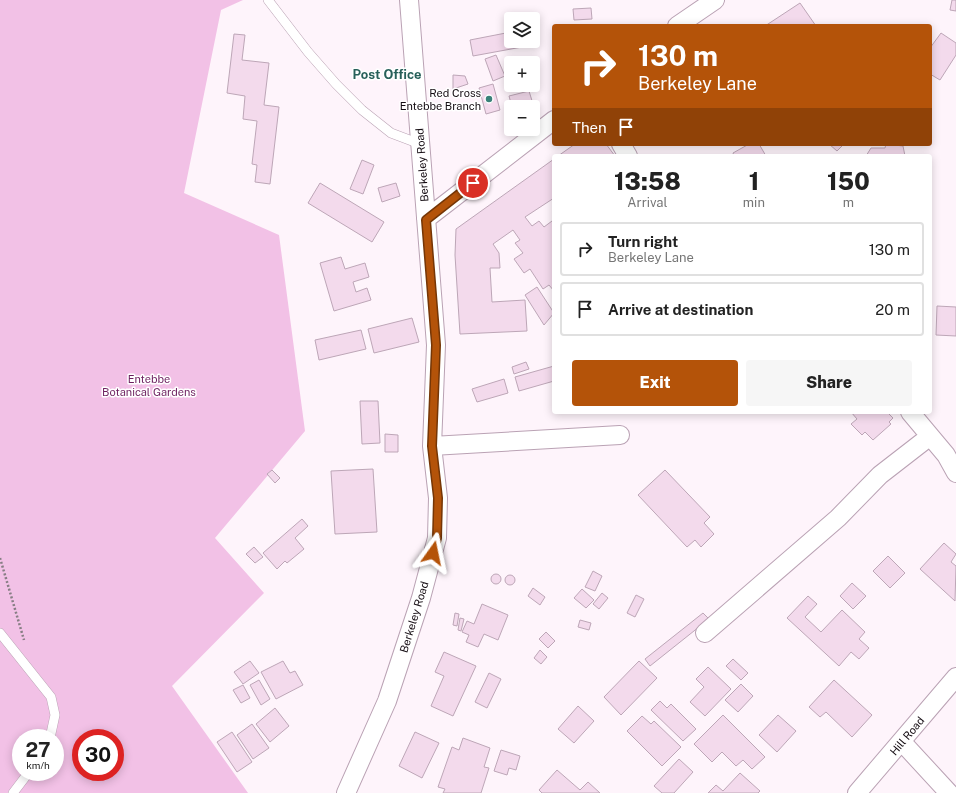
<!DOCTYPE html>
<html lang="en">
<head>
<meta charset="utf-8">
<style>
	body { margin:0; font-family:"Public Sans",sans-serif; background:#f6f6f6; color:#222; height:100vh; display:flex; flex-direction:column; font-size:15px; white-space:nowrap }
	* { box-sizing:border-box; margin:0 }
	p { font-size:13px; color:#767676 }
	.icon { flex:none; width:22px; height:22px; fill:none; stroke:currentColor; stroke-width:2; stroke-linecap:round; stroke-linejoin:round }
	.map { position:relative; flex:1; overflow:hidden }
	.sheet { position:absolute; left:552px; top:154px; width:380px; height:260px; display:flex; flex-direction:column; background:#fff; border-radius:4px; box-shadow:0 2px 10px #0003 }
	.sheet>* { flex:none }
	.hud { position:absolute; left:552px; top:24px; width:380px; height:122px; border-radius:4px; box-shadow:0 2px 10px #0003; background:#b45309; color:#fff; overflow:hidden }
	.controls { position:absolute; left:504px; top:12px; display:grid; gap:8px }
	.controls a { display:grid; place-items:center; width:36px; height:36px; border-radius:4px; background:#fff; box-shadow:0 2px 10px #0003; font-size:20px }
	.speed { position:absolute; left:12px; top:729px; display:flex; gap:8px; font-size:20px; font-weight:700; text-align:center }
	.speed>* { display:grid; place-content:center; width:52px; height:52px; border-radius:50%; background:#fff; box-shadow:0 2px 10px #0003; line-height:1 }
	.speed small { font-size:10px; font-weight:400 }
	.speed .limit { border:6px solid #d22; background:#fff; color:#111 }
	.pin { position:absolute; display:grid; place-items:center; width:34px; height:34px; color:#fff; margin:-17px; border:2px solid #fff; border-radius:50%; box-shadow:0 1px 4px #0007 }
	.me { position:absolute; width:44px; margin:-22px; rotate:12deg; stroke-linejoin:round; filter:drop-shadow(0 0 3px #0008) }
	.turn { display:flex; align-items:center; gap:14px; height:84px; padding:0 20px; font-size:18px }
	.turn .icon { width:52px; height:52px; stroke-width:2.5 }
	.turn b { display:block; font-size:28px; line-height:34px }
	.then { display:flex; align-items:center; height:38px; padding:0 20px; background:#0003; gap:8px; font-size:15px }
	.eta { display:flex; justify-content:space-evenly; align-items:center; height:68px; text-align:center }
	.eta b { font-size:24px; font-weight:800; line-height:28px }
	.cta { display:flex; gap:8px; margin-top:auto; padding:8px 20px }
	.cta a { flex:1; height:46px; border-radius:4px; background:#b45309; color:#fff; font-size:16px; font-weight:800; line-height:46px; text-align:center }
	.cta a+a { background:#f6f6f6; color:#222 }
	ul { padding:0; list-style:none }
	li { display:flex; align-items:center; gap:12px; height:54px; margin:0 8px 6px; padding:0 12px; border:2px solid #e0e0e0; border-radius:4px }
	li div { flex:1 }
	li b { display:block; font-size:15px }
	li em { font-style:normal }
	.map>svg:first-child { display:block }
	.green { fill:#f2c1e6; fill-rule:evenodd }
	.building { fill:#f3daec; stroke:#bda6b7 }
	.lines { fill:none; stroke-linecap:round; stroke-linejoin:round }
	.service-casing { stroke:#baa2b4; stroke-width:10 }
	.minor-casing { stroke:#baa2b4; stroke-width:20 }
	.path { stroke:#877e84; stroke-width:2.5; stroke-dasharray:2 2; stroke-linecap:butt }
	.service { stroke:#fff; stroke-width:9 }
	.minor { stroke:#fff; stroke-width:18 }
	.route-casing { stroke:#753606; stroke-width:10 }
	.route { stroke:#b45309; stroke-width:7 }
	.poi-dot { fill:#3a8179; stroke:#fff; stroke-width:1.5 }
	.labels { text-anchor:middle; stroke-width:3; stroke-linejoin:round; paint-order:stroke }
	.poi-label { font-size:11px; fill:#150d13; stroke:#fff; text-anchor:end }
	.street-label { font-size:11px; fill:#150d13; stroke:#fff }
	.park-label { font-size:11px; fill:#6c1f5f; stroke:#fff }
	.quarter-label { font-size:13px; font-weight:bold; fill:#28605a; stroke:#fff }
</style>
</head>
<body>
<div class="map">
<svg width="956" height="793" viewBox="0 0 956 793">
	<rect width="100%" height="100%" fill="#fef4fb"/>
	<path class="green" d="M 0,0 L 243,0 L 221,10 L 184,193 L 279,235 L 305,431 L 215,538 L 264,593 L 172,686 L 248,793 L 0,793 ZM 21,738 L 55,738 L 55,772 L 21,772 ZM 81,738 L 115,738 L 115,772 L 81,772 Z"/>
	<path class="building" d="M 952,0 L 956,0 L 956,11 L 950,10 Z
		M 800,3 L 816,26 L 765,26 Z
		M 591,8 L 592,19 L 574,20 L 573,9 Z
		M 511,32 L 511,41 L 521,41 L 522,47 L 473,56 L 470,40 Z
		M 941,33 L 956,43 L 956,55 L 940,80 L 930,74 L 930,48 Z
		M 234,34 L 245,35 L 242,60 L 269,63 L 264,105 L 279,107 L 270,184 L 255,182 L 257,165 L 252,164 L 257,121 L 243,119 L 245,96 L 227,93 Z
		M 496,55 L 505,76 L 493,81 L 485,59 Z
		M 453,75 L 465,76 L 468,84 L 453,89 Z
		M 493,84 L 500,110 L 486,114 L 479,88 Z
		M 529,91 L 533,104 L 512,107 L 509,96 Z
		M 575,144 L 606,144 L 615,156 L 558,156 Z
		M 749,144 L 759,144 L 766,156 L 734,156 L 733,153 Z
		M 829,144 L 844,144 L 837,151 Z
		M 886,144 L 903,146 L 905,156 L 866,156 L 871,148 L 885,148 Z
		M 554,159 L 554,198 L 525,217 L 532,226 L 539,221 L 544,227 L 552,221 L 554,223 L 554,291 L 549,285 L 543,289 L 530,269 L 524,273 L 514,259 L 523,253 L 515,243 L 520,240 L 513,230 L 493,244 L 499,253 L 500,268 L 490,268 L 492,302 L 525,300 L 527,331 L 460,334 L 455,255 L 456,229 Z
		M 362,160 L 374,165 L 363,194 L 350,189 Z
		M 320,183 L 384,222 L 372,242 L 308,203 Z
		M 396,183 L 400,196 L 382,202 L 378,188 Z
		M 341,257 L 345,269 L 365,263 L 369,277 L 353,282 L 356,292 L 367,288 L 371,300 L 334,311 L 320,263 Z
		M 537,287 L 554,313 L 544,325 L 525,295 Z
		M 937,306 L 956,307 L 956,336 L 936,335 Z
		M 412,318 L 419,342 L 374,353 L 368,329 Z
		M 361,330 L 366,349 L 319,360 L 315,340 Z
		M 526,362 L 529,369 L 514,374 L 512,367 Z
		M 554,366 L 554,381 L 519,391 L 515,377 Z
		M 504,379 L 508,393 L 477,402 L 472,389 Z
		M 360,401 L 378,401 L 380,443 L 362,444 Z
		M 851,412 L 887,412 L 893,418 L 889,422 L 891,424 L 873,440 L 865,432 L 862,435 L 851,424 L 857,419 Z
		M 385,434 L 398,435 L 398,452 L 385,452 Z
		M 373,469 L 377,532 L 335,534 L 331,471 Z
		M 272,470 L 280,478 L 275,483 L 267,474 Z
		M 665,470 L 710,517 L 704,523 L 714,534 L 701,547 L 695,540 L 687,547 L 638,495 Z
		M 302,519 L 308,526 L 295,538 L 304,549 L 287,563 L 285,561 L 277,569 L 263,553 Z
		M 944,543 L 956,554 L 951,562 L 956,566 L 955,601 L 920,569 Z
		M 254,547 L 263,557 L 255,563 L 246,554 Z
		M 888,556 L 905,573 L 890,588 L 873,571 Z
		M 593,571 L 602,576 L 595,591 L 585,587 Z
		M491 579a5 5 0 1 1 10 0a5 5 0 1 1-10 0Z
		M505 580a5 5 0 1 1 10 0a5 5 0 1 1-10 0Z
		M 852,583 L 866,596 L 853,609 L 840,596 Z
		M 533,588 L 545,597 L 540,605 L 528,596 Z
		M 582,589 L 594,600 L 586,608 L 574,598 Z
		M 602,593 L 608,598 L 599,609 L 593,604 Z
		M 636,595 L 644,599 L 635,617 L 627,613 Z
		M 808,596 L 817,604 L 805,617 L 821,632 L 842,610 L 865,632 L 859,639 L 869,648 L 859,659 L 851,652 L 839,666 L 787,618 Z
		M 482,604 L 508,615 L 498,640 L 484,634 L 478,647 L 466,642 L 469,635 L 462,632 L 467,621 L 474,624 Z
		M 455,613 L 459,614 L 457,626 L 453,625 Z
		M 703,613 L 709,619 L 650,666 L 645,659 Z
		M 460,618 L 464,619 L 461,631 L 458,630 Z
		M 580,620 L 591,623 L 589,630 L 578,627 Z
		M 546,632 L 555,641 L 548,648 L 539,639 Z
		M 540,650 L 547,657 L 541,664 L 534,658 Z
		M 444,652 L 476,666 L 453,716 L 431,706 L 444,676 L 435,672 Z
		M 733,659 L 748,673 L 741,680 L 726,666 Z
		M 250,661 L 259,673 L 243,684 L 234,672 Z
		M 283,661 L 290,673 L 295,671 L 303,685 L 276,699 L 261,672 Z
		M 639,661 L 657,678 L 621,715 L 604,697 Z
		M 708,667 L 731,689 L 705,716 L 690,702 L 704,687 L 696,679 Z
		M 489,673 L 501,679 L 487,708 L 475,702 Z
		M 259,680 L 270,699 L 261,705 L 250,685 Z
		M 834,680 L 872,715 L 852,737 L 826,712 L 820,717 L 809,707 Z
		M 741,684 L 753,696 L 738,712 L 725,700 Z
		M 243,685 L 250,698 L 241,703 L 233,690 Z
		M 660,701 L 667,708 L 671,704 L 696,729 L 683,741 L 651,710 Z
		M 578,706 L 594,721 L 574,743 L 558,729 Z
		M 275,708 L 289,726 L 270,742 L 256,724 Z
		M 723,715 L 765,757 L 752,769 L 743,760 L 736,766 L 722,752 L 712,762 L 694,744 Z
		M 778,715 L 796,731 L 777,752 L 759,735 Z
		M 642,716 L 651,724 L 654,721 L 681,747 L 662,766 L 627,731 Z
		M 252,724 L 269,748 L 253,759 L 237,735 Z
		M 232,732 L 252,762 L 237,772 L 217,742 Z
		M 415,732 L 439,743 L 422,778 L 399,766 Z
		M 463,738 L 490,748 L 484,767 L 489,768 L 481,793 L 443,793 L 445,789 L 438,787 L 452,747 L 459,750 Z
		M 501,750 L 520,756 L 516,770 L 509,768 L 507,775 L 494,771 Z
		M 679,759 L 693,772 L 674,793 L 662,793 L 654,786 Z
		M 557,770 L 580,790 L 588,782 L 600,793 L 542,793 L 539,790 Z
		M 740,773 L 760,791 L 758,793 L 708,793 L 716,785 L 723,791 Z"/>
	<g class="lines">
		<g class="service-casing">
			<path id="service" d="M 268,0 L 308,52 L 336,84 L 362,110 L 391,133 L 420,144
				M 0,633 L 51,697 L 55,715 L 50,738
				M 13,793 L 29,772"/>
		</g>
		<g class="minor-casing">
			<path id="minor" d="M 677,26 L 715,0
				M 621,144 L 628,156
				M 426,219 L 554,120
				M 910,412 L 946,455 L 956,473
				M 432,446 L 620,435
				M 705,633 L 838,518 L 880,475 L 929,437
				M 902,742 L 949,793
				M 346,793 L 387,701 L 421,598 L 437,538 L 438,498 L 432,446 L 436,345 L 409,0
				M 857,793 L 956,677"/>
		</g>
		<path class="path" d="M 0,558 L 24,640"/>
		<use href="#service" class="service"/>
		<use href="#minor" class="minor"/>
	</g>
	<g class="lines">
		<g class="route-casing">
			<path id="route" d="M 433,553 L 437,538 L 438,498 L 432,446 L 436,345 L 426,220 L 473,183"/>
		</g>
		<use href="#route" class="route"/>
	</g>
	<circle class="poi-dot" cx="489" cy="99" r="4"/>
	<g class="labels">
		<g class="poi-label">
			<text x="481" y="97">Red Cross<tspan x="481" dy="13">Entebbe Branch</tspan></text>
		</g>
		<g class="street-label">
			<text transform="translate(422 165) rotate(-94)" y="4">Berkeley Road</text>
			<text transform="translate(414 617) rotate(-73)" y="4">Berkeley Road</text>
			<text transform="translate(907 736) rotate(-50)" y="4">Hill Road</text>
		</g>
		<g class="park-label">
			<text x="149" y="383">Entebbe<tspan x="149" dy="13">Botanical Gardens</tspan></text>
		</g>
		<g class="quarter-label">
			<text x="387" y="79">Post Office</text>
		</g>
	</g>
</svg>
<div class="controls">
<a><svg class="icon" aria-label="layers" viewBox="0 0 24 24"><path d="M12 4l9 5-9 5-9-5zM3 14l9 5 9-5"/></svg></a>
<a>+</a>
<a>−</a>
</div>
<div class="speed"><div>27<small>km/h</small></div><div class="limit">30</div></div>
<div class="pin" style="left:473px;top:183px;background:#d93025"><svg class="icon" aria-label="arrive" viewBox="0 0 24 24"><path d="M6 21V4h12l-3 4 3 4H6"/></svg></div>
<svg class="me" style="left:433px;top:553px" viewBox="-20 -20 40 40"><path d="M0-17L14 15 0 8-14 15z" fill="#b45309" stroke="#fff" stroke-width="4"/></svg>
<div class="hud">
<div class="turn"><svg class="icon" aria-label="right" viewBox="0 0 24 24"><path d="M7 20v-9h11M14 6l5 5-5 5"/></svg><div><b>130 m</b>Berkeley Lane</div></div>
<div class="then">Then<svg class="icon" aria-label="arrive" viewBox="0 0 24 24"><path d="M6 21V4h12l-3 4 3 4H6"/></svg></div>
</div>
<section class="sheet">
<div class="eta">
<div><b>13:58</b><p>Arrival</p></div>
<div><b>1</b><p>min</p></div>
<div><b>150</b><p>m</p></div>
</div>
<ul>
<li><svg class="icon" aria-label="right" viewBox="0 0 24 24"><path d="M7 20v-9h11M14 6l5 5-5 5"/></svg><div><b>Turn right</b><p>Berkeley Lane</p></div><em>130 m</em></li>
<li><svg class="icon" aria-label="arrive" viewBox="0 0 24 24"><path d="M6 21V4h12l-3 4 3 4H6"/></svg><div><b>Arrive at destination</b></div><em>20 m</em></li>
</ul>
<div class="cta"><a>Exit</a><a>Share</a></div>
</section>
</div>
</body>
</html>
